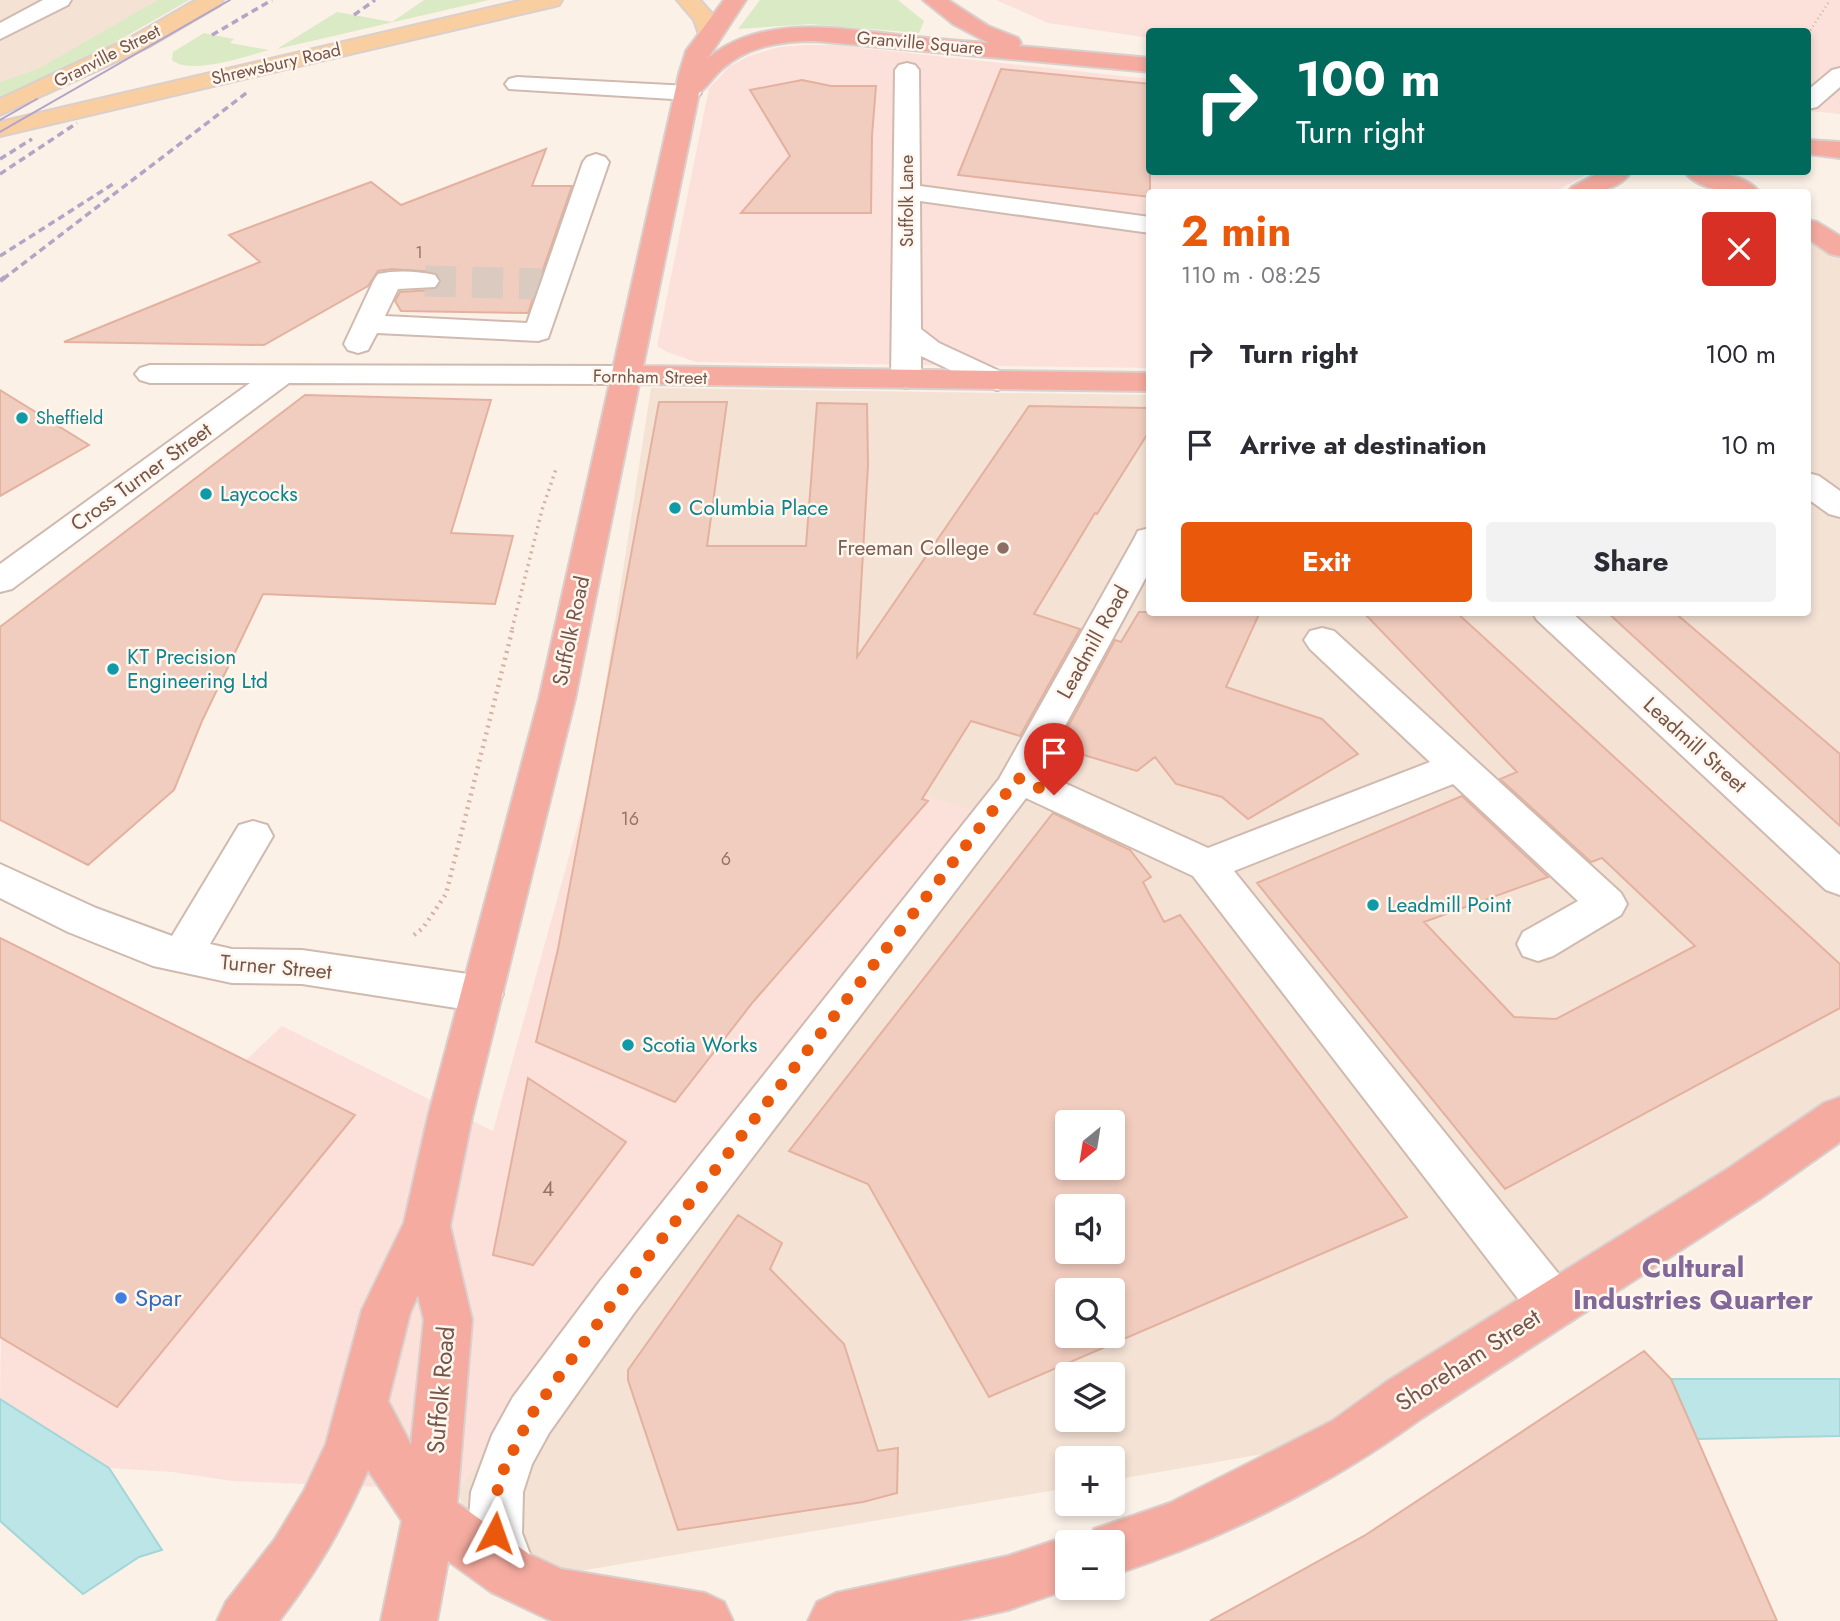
<!DOCTYPE html>
<html lang="en">
<head>
<meta charset="utf-8">
<style>
	body { margin:0; font-family:Jost,sans-serif; background:#f2f2f3; color:#2b2b33; height:100vh; display:flex; flex-direction:column; font-size:26px; white-space:nowrap }
	* { box-sizing:border-box; margin:0 }
	p { font-size:23px; color:#7c7c81 }
	.icon { flex:none; width:38px; height:38px; fill:none; stroke:currentColor; stroke-width:2; stroke-linecap:round; stroke-linejoin:round }
	.map { position:relative; flex:1; overflow:hidden }
	.details { position:absolute; left:1146px; top:189px; width:665px; height:427px; display:flex; flex-direction:column; background:#fff; border-radius:7px; box-shadow:0 4px 10px #0003 }
	.details>* { flex:none }
	.guide { position:absolute; left:1146px; top:28px; width:665px; height:147px; border-radius:7px; box-shadow:0 4px 10px #0003; background:#00695c; color:#fff; overflow:hidden }
	.needle { width:46px; rotate:210deg }
	.buttons { position:absolute; left:1055px; top:1110px; display:grid; gap:14px }
	.buttons a { display:grid; place-items:center; width:70px; height:70px; border-radius:7px; background:#fff; box-shadow:0 4px 10px #0003; font-size:35px }
	.pin { position:absolute; display:grid; place-items:center; width:60px; height:60px; color:#fff; margin:-72px -30px; border-radius:50% 50% 50% 0; rotate:-45deg; box-shadow:0 0 7px #0007 }
	.pin .icon { rotate:45deg }
	.me { position:absolute; width:77px; margin:-38px; rotate:4deg; stroke-linejoin:round; filter:drop-shadow(0 0 5px #0008) }
	.turn { display:flex; align-items:center; gap:24px; height:147px; padding:0 35px; font-size:32px }
	.turn .icon { width:91px; height:91px; stroke-width:2.5 }
	.turn b { display:block; font-size:49px; line-height:60px }
	.round { display:grid; place-items:center; flex:none; width:74px; height:74px; border-radius:7px; background:#f2f2f3 }
	.headline { display:flex; align-items:center; justify-content:space-between; height:119px; padding:0 35px }
	h1 { font-size:42px; font-weight:700; line-height:52px; color:#ea580c }
	.primary-button { display:flex; gap:14px; margin-top:auto; padding:14px 35px }
	.primary-button a { flex:1; height:80px; border-radius:7px; background:#ea580c; color:#fff; font-size:28px; font-weight:700; line-height:80px; text-align:center }
	.primary-button a+a { background:#f2f2f3; color:#2b2b33 }
	ul { padding:0; list-style:none }
	li { display:flex; align-items:center; gap:21px; height:91px; padding:0 35px }
	li div { flex:1 }
	li b { display:block; font-size:26px }
	li em { font-style:normal }
	.map>svg:first-child { display:block }
	.residential { fill:#f4e2d5; fill-rule:evenodd }
	.commercial { fill:#fce1db }
	.green { fill:#d9eac5 }
	.water { fill:#bbe5e6; stroke:#a2d6d8; stroke-width:2 }
	.building { fill:#f1cdbf; stroke:#e4b19f; stroke-width:2; fill-rule:evenodd }
	.lines { fill:none; stroke-linecap:round; stroke-linejoin:round }
	.minor-tunnel { stroke:#dacac0; stroke-width:31; stroke-dasharray:31 16; stroke-linecap:butt }
	.minor-casing { stroke:#d0baaf; stroke-width:4 }
	.major-casing { stroke:#d9cfcd; stroke-width:4 }
	.highway-casing { stroke:#d9cfcd; stroke-width:4 }
	.path-far2 { stroke:#d6b0a2; stroke-width:2.5; stroke-dasharray:1 3.5; stroke-linecap:butt }
	.path-far1 { stroke:#d6b0a2; stroke-width:3.5; stroke-dasharray:2 4.5; stroke-linecap:butt }
	.path { stroke:#d6b0a2; stroke-width:4.5; stroke-dasharray:2 5; stroke-linecap:butt }
	.minor { fill:#fff; fill-rule:evenodd }
	.major { fill:#f9cea1; fill-rule:evenodd }
	.highway { fill:#f5ab9f; fill-rule:evenodd }
	.tram { stroke:#b3a5c6; stroke-width:2 }
	.rail-far1 { stroke:#b3a5c6; stroke-width:3.5; stroke-dasharray:7 4.5; stroke-linecap:butt }
	.rail { stroke:#b3a5c6; stroke-width:4.5; stroke-dasharray:9 5; stroke-linecap:butt }
	.route { stroke:#ea580c; stroke-width:12; stroke-dasharray:0 21.6 }
	.culture-dot { fill:#0f9aa8; stroke:#fff6ed; stroke-width:2.5 }
	.education-dot { fill:#8d6e63; stroke:#fff6ed; stroke-width:2.5 }
	.shop-dot { fill:#3f7fe0; stroke:#fff6ed; stroke-width:2.5 }
	.labels { text-anchor:middle; stroke-width:5; stroke-linejoin:round; paint-order:stroke }
	.far-number-label { font-size:16px; fill:#957368 }
	.far-street-label { font-size:18px; fill:#76554b; stroke:#fff6ed }
	.far-culture-label { font-size:18px; fill:#0d838f; stroke:#fff6ed; text-anchor:start }
	.number-label { font-size:18px; fill:#957368 }
	.street-label { font-size:21px; fill:#76554b; stroke:#fff6ed }
	.culture-label { font-size:21px; fill:#0d838f; stroke:#fff6ed; text-anchor:start }
	.education-label { font-size:21px; fill:#785e54; stroke:#fff6ed; text-anchor:end }
	.near-number-label { font-size:21px; fill:#957368 }
	.near-shop-label { font-size:24px; fill:#366cbe; stroke:#fff6ed; text-anchor:start }
	.near-street-label { font-size:24px; fill:#76554b; stroke:#fff6ed }
	.near-quarter-label { font-size:28px; font-weight:bold; fill:#826799; stroke:#fff6ed }
</style>
</head>
<body>
<div class="map">
<svg width="1840" height="1621" viewBox="0 0 1840 1621">
	<rect width="100%" height="100%" fill="#fcf1e7"/>
	<path class="residential" d="M 0,0 L 189,0 L 102,50 L 0,99 Z
		M 1808,222 L 1840,241 L 1840,1117 L 1350,1439 L 1113,1480 L 1113,1458 L 1068,1458 L 1067,1488 L 492,1586 L 457,1490 L 973,811 L 848,772 L 592,773 L 651,388 L 1150,395 L 1150,612 L 1808,612 ZM 1068,1122 L 1113,1122 L 1113,1167 L 1068,1167 ZM 1068,1206 L 1113,1206 L 1113,1251 L 1068,1251 ZM 1068,1290 L 1113,1290 L 1113,1335 L 1068,1335 ZM 1068,1374 L 1113,1374 L 1113,1419 L 1068,1419 Z"/>
	<path class="commercial" d="M 996,0 L 1840,0 L 1840,114 L 1808,111 L 1808,32 L 1150,32 L 1150,38 L 1048,23 Z
		M 804,45 L 834,45 L 1150,79 L 1150,172 L 1591,172 L 1554,192 L 1150,192 L 1150,368 L 696,362 L 667,352 L 657,346 L 709,88 L 730,66 L 749,56 L 779,47 Z
		M 848,772 L 973,810 L 457,1490 L 232,1481 L 172,1472 L 109,1468 L 0,1399 L 1,1338 L 245,1061 L 282,1026 L 493,1131 L 592,773 Z"/>
	<path class="green" d="M 158,0 L 189,0 L 77,64 L 0,99 L 0,82 L 38,69 Z
		M 424,0 L 489,0 L 277,49 L 337,12 L 392,22 Z
		M 760,0 L 898,0 L 924,21 L 919,33 L 810,24 L 738,29 Z
		M 204,33 L 234,39 L 230,43 L 269,50 C 247,56 190,76 172,60 L 173,52 Z"/>
	<path class="water" d="M 1671,1379 L 1840,1379 L 1840,1436 L 1697,1439 Z
		M 0,1399 L 109,1468 L 162,1550 L 139,1557 L 83,1594 L 0,1521 Z"/>
	<path class="building" d="M 1001,69 L 1150,84 L 1150,197 L 958,175 Z
		M 802,80 L 831,86 L 876,86 L 872,136 L 871,213 L 741,213 L 790,156 L 750,90 Z
		M 546,149 L 532,186 L 572,186 L 528,313 L 401,311 L 395,301 L 400,292 L 435,290 L 441,280 L 436,272 L 392,269 L 378,271 L 368,286 L 264,345 L 64,342 L 260,262 L 229,235 L 371,182 L 401,205 Z
		M 0,390 L 89,445 L 0,496 Z
		M 305,395 L 491,400 L 451,533 L 513,536 L 495,604 L 263,594 L 202,721 L 174,790 L 88,865 L 0,820 L 0,627 Z
		M 659,402 L 727,402 L 707,546 L 806,546 L 817,403 L 867,404 L 868,465 L 857,657 L 1029,406 L 1150,408 L 1150,430 L 1097,514 L 1095,513 L 1034,614 L 1080,629 L 1020,736 L 971,721 L 922,799 L 928,801 L 753,1002 L 675,1102 L 536,1042 L 558,949 L 590,778 Z
		M 1139,612 L 1260,612 L 1226,687 L 1322,719 L 1358,754 L 1248,819 L 1222,797 L 1176,784 L 1155,757 L 1137,771 L 1057,747 L 1115,640 L 1121,642 Z
		M 1363,612 L 1456,612 L 1840,964 L 1840,1008 L 1505,1189 L 1257,883 L 1462,796 L 1548,877 L 1424,922 L 1514,1017 L 1556,1019 L 1695,946 L 1602,858 L 1591,862 L 1500,779 L 1517,772 Z
		M 1607,612 L 1674,612 L 1840,754 L 1840,826 Z
		M 1053,813 L 1130,850 L 1151,877 L 1143,882 L 1164,922 L 1180,915 L 1407,1217 L 989,1397 L 868,1184 L 789,1151 ZM 1068,1122 L 1113,1122 L 1113,1167 L 1068,1167 ZM 1068,1206 L 1113,1206 L 1113,1251 L 1068,1251 ZM 1068,1290 L 1113,1290 L 1113,1335 L 1068,1335 Z
		M 0,938 L 355,1115 L 117,1407 L 0,1337 Z
		M 528,1078 L 626,1142 L 533,1265 L 493,1255 Z
		M 738,1215 L 782,1243 L 770,1269 L 844,1344 L 878,1451 L 898,1448 L 897,1493 L 863,1502 L 678,1530 L 628,1380 L 628,1370 Z
		M 1644,1351 L 1671,1379 L 1777,1621 L 1210,1621 L 1364,1536 Z"/>
	<g class="lines">
		<path class="minor-tunnel" d="M 425,281 L 542,284"/>
		<g class="minor-casing">
			<path id="minor" d="M 43,0 L 71,0 L 68,5 L 0,39 L 0,23 Z
				M 907,63 L 915,65 L 919,70 L 920,186 L 1150,217 L 1150,233 L 920,201 L 921,329 L 939,343 L 1008,375 L 1012,381 L 1008,387 L 997,390 L 986,387 L 921,356 L 921,379 L 917,385 L 906,388 L 895,385 L 891,379 L 895,70 L 899,65 Z
				M 1840,68 L 1840,87 L 1817,107 L 1808,109 L 1808,90 L 1832,70 Z
				M 517,77 L 689,86 L 697,88 L 701,93 L 697,98 L 689,100 L 509,89 L 505,84 L 509,79 Z
				M 596,154 L 605,157 L 609,162 L 548,338 L 538,341 L 377,333 L 368,350 L 358,353 L 348,350 L 344,344 L 374,280 L 378,274 C 396,270 417,271 435,275 L 439,281 L 435,287 L 398,289 L 385,316 L 527,323 L 583,162 L 587,157 Z
				M 150,365 L 627,366 L 637,369 L 642,375 L 637,381 L 627,384 L 289,383 L 12,589 L 0,592 L 0,564 L 250,383 L 150,383 L 140,380 L 135,374 L 140,368 Z
				M 1808,473 L 1819,476 L 1840,491 L 1840,517 L 1829,514 L 1808,499 Z
				M 1150,528 L 1150,570 L 1040,772 L 1208,848 L 1430,762 L 1310,649 L 1304,640 L 1310,631 L 1322,628 L 1334,631 L 1621,893 L 1627,904 L 1621,915 L 1553,956 L 1538,961 L 1523,956 L 1517,944 L 1523,932 L 1578,901 L 1453,784 L 1234,871 L 1570,1288 L 1577,1305 L 1570,1322 L 1553,1328 L 1536,1322 L 1193,876 L 1026,798 L 634,1313 L 549,1433 L 532,1464 L 523,1492 L 522,1533 L 537,1573 L 529,1592 L 510,1600 L 491,1592 L 474,1555 L 468,1533 L 471,1492 L 492,1435 L 513,1397 L 600,1281 L 999,779 L 1134,539 L 1138,531 Z
				M 1532,612 L 1571,612 L 1840,855 L 1840,895 L 1826,890 L 1537,620 Z
				M 253,821 L 267,825 L 273,836 L 210,944 L 232,949 L 302,950 L 482,976 L 497,981 L 503,994 L 497,1007 L 482,1012 L 302,984 L 232,983 L 153,966 L 68,932 L 0,898 L 0,864 L 96,908 L 172,936 L 239,825 Z"/>
		</g>
		<g class="major-casing">
			<path id="major" d="M 196,0 L 223,0 L 220,5 L 148,47 L 0,115 L 0,99 L 132,37 Z
				M 523,0 L 562,0 L 559,5 L 551,7 L 0,136 L 0,122 Z
				M 677,0 L 700,0 L 716,18 L 720,35 L 717,40 L 701,40 L 694,20 Z"/>
		</g>
		<g class="highway-casing">
			<path id="highway" d="M 724,0 L 746,0 L 708,58 C 760,16 830,27 891,34 C 924,38 956,41 989,43 L 953,24 L 923,0 L 948,0 L 988,26 L 1018,38 L 1021,43 L 1019,46 L 1150,58 L 1150,72 L 815,41 C 781,41 748,46 722,69 C 713,77 707,87 699,93 L 643,366 L 1150,373 L 1150,391 L 639,384 L 575,699 L 472,1117 L 450,1226 L 472,1320 L 457,1503 L 529,1554 L 561,1569 L 705,1593 L 724,1602 L 733,1621 L 552,1621 L 491,1592 L 448,1561 L 437,1621 L 381,1621 L 402,1521 L 368,1470 C 342,1528 318,1570 279,1621 L 217,1621 L 226,1602 L 275,1539 L 304,1491 L 326,1444 L 362,1310 L 404,1223 L 428,1117 L 539,699 L 679,74 L 686,51 ZM 418,1295 L 424,1320 L 411,1445 L 388,1401 L 410,1313 Z
				M 1808,140 L 1840,142 L 1840,158 L 1808,154 Z
				M 1600,172 L 1631,172 C 1617,192 1589,194 1568,192 L 1572,187 Z
				M 1685,172 C 1706,170 1746,173 1759,192 C 1738,194 1698,191 1685,172 Z
				M 1808,220 L 1817,222 L 1840,236 L 1840,256 L 1830,254 L 1808,239 Z
				M 1840,1097 L 1840,1142 L 1761,1198 L 1422,1418 C 1329,1486 1222,1539 1113,1575 L 1113,1542 L 1089,1542 L 1094,1529 L 1170,1503 L 1332,1421 L 1386,1382 L 1729,1168 L 1824,1103 Z
				M 1068,1536 L 1082,1542 L 1068,1542 L 1068,1587 L 1074,1587 L 1008,1610 L 959,1621 L 808,1621 L 817,1602 L 836,1593 L 1008,1556 Z"/>
		</g>
		<path class="path-far2" d="M 1808,34 L 1830,0"/>
		<path class="path-far1" d="M 512,629 L 542,510 L 556,469"/>
		<path class="path" d="M 414,935 L 423,928 L 446,894 L 513,627"/>
		<use href="#minor" class="minor"/>
		<use href="#major" class="major"/>
		<use href="#highway" class="highway"/>
		<path class="tram" d="M 0,120 L 37,99
			M 0,132 L 230,0"/>
		<path class="rail-far1" d="M 354,15 L 375,0
			M 212,35 L 272,0
			M 0,159 L 32,139
			M 0,174 L 77,123
			M 0,256 L 113,184
			M 3,279 L 249,91"/>
		<path class="rail" d="M 0,281 L 5,277"/>
	</g>
	<g class="lines">
		<path class="route" d="M 495,1533 L 497,1492 L 504,1469 L 531,1415 L 617,1297 L 1018,778 L 1054,795"/>
	</g>
	<g class="culture-dot">
		<circle cx="22" cy="418" r="7"/>
		<circle cx="206" cy="494" r="7"/>
		<circle cx="675" cy="508" r="7"/>
		<circle cx="113" cy="669" r="7"/>
		<circle cx="1373" cy="905" r="7"/>
		<circle cx="628" cy="1045" r="7"/>
	</g>
	<circle class="education-dot" cx="1003" cy="548" r="7"/>
	<circle class="shop-dot" cx="121" cy="1298" r="7"/>
	<g class="labels">
		<g class="far-number-label">
			<text x="419" y="258">1</text>
		</g>
		<g class="far-street-label">
			<text transform="translate(920 43) rotate(5)" y="6">Granville Square</text>
			<text transform="translate(107 56) rotate(-27)" y="6">Granville Street</text>
			<text transform="translate(276 64) rotate(-13)" y="6">Shrewsbury Road</text>
			<text transform="translate(907 201) rotate(-90)" y="6">Suffolk Lane</text>
			<text transform="translate(650 377) rotate(1)" y="6">Fornham Street</text>
		</g>
		<g class="far-culture-label">
			<text x="36" y="424">Sheffield</text>
		</g>
		<g class="number-label">
			<text x="630" y="825">16</text>
			<text x="726" y="865">6</text>
		</g>
		<g class="street-label">
			<text transform="translate(141 477) rotate(-36)" y="7">Cross Turner Street</text>
			<text transform="translate(571 631) rotate(-78)" y="7">Suffolk Road</text>
			<text transform="translate(1093 642) rotate(-61)" y="7">Leadmill Road</text>
			<text transform="translate(1695 745) rotate(42)" y="7">Leadmill Street</text>
			<text transform="translate(276 967) rotate(5)" y="7">Turner Street</text>
		</g>
		<g class="culture-label">
			<text x="220" y="501">Laycocks</text>
			<text x="689" y="515">Columbia Place</text>
			<text x="127" y="664">KT Precision<tspan x="127" dy="24">Engineering Ltd</tspan></text>
			<text x="1387" y="912">Leadmill Point</text>
			<text x="642" y="1052">Scotia Works</text>
		</g>
		<g class="education-label">
			<text x="989" y="555">Freeman College</text>
		</g>
		<g class="near-number-label">
			<text x="548" y="1196">4</text>
		</g>
		<g class="near-shop-label">
			<text x="135" y="1306">Spar</text>
		</g>
		<g class="near-street-label">
			<text transform="translate(1468 1360) rotate(-33)" y="8">Shoreham Street</text>
			<text transform="translate(441 1390) rotate(-85)" y="8">Suffolk Road</text>
		</g>
		<g class="near-quarter-label">
			<text x="1693" y="1277">Cultural<tspan x="1693" dy="32">Industries Quarter</tspan></text>
		</g>
	</g>
</svg>
<div class="buttons">
<a><svg class="needle" viewBox="-14 -14 28 28"><path d="M0-13l5 13h-10z" fill="#e53935"/><path d="M0 13l5-13h-10z" fill="#7c7c81"/></svg></a>
<a><svg class="icon" aria-label="sound" viewBox="0 0 24 24"><path d="M4 9h4l5-4v14l-5-4H4zM17 9q2 3 0 6"/></svg></a>
<a><svg class="icon" aria-label="search" viewBox="0 0 24 24"><circle cx="10" cy="10" r="6"/><path d="M15 15l6 6"/></svg></a>
<a><svg class="icon" aria-label="layers" viewBox="0 0 24 24"><path d="M12 4l9 5-9 5-9-5zM3 14l9 5 9-5"/></svg></a>
<a>+</a>
<a>−</a>
</div>
<div class="pin" style="left:1054px;top:795px;background:#d93025"><svg class="icon" aria-label="arrive" viewBox="0 0 24 24"><path d="M6 21V4h12l-3 4 3 4H6"/></svg></div>
<svg class="me" style="left:495px;top:1533px" viewBox="-20 -20 40 40"><path d="M0-17L14 15 0 8-14 15z" fill="#ea580c" stroke="#fff" stroke-width="4"/></svg>
<div class="guide">
<div class="turn"><svg class="icon" aria-label="right" viewBox="0 0 24 24"><path d="M7 20v-9h11M14 6l5 5-5 5"/></svg><div><b>100 m</b>Turn right</div></div>
</div>
<section class="details">
<div class="headline"><div><h1>2 min</h1><p>110 m · 08:25</p></div><a class="round" style="background:#d93025;color:#fff"><svg class="icon" aria-label="close" viewBox="0 0 24 24"><path d="M6 6l12 12M18 6L6 18"/></svg></a></div>
<ul>
<li><svg class="icon" aria-label="right" viewBox="0 0 24 24"><path d="M7 20v-9h11M14 6l5 5-5 5"/></svg><div><b>Turn right</b></div><em>100 m</em></li>
<li><svg class="icon" aria-label="arrive" viewBox="0 0 24 24"><path d="M6 21V4h12l-3 4 3 4H6"/></svg><div><b>Arrive at destination</b></div><em>10 m</em></li>
</ul>
<div class="primary-button"><a>Exit</a><a>Share</a></div>
</section>
</div>
</body>
</html>
